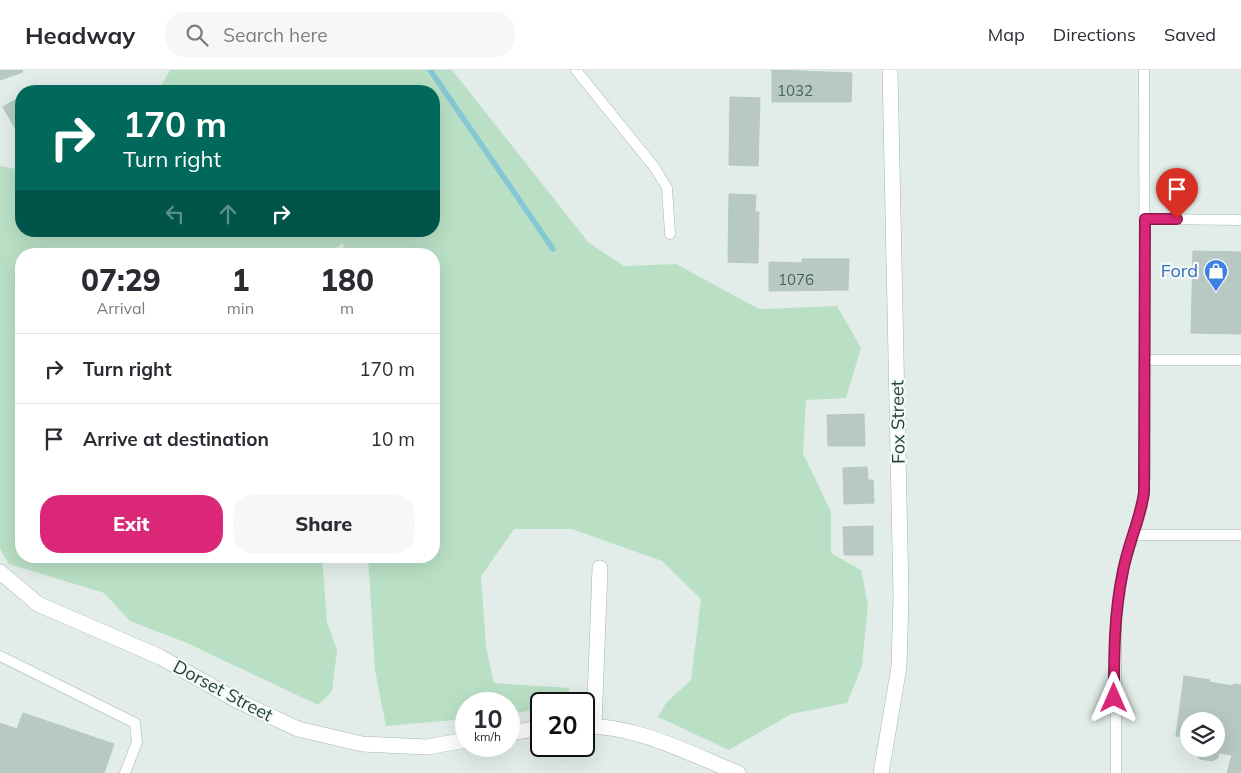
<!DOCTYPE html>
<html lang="en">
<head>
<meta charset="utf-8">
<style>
	body { margin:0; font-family:Mulish,sans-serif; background:#f7f7f7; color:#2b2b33; height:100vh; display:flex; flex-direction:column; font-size:19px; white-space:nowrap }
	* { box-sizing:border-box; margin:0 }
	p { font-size:16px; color:#7c7c81 }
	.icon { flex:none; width:28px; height:28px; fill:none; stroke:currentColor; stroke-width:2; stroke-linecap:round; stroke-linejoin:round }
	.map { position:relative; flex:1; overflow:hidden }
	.details { position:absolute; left:15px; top:178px; width:425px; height:315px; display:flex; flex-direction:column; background:#fff; border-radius:20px; box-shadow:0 5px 20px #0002 }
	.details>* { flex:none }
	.banner { position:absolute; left:15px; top:15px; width:425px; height:152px; border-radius:20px; box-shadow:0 5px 20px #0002; background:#00695c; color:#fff; overflow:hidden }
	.buttons { position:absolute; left:1180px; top:642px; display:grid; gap:10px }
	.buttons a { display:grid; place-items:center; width:45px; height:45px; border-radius:50%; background:#fff; box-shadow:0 5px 20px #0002; font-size:25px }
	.speed { position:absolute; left:455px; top:622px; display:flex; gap:10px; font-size:25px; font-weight:700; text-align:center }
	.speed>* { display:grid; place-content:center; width:65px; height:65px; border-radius:50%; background:#fff; box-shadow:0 5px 20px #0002; line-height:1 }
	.speed small { font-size:12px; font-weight:400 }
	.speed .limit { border:2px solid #111; border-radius:8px; background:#fff; color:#111 }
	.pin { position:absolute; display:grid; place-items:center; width:42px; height:42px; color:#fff; margin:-51px -21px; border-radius:50% 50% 50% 0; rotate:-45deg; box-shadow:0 0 5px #0007 }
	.pin .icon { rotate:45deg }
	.me { position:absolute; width:55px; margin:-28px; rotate:0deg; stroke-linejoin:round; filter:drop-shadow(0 0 4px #0008) }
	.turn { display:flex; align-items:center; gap:18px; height:105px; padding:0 25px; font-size:22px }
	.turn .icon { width:65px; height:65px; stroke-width:2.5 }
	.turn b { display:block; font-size:35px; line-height:42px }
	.lanes { display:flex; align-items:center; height:48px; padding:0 25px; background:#0003; justify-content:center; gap:25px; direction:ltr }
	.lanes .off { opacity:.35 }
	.eta { display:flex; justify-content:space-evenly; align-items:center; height:85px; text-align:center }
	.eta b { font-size:30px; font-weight:800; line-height:35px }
	.action { display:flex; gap:10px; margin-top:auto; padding:10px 25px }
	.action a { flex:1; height:58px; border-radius:20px; background:#db2777; color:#fff; font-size:20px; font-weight:800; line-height:58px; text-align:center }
	.action a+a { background:#f7f7f7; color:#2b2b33 }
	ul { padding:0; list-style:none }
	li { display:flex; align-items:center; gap:15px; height:70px; padding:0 25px; border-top:1px solid #e1e1e2 }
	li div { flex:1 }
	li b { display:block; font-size:19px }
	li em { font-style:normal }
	header { display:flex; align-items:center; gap:30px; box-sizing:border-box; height:70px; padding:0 25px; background:#fff; border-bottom:1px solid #e1e1e2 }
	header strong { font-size:24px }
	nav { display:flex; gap:28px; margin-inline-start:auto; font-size:18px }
	.search { width:350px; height:45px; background:#f7f7f7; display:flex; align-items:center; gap:12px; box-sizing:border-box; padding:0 18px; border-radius:20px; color:#7c7c81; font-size:19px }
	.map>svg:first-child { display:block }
	.green { fill:#b9e0c5 }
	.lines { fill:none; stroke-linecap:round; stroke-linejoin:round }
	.stream { stroke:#86c7d7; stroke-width:5.5 }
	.building { fill:#b7c9c2; stroke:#b4c8c0 }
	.service-casing { stroke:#a4b6b1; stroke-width:11 }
	.minor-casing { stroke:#a4b6b1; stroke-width:16 }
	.service { stroke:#fff; stroke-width:10 }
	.minor { stroke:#fff; stroke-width:15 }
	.route-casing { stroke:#8e194d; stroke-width:12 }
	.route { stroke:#db2777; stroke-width:9 }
	.labels { text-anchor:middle; stroke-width:4.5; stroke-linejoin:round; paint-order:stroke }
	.number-label { font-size:15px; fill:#46625b }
	.shop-label { font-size:18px; fill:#366cbe; stroke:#f3faf6; text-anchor:end }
	.street-label { font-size:18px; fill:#204039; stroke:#f3faf6 }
</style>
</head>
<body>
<header>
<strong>Headway</strong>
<div class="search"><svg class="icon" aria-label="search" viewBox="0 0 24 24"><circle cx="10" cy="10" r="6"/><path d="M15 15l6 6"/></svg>Search here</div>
<nav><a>Map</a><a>Directions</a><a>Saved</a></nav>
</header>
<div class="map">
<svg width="1241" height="703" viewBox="0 0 1241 703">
	<rect width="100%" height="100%" fill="#e2ede9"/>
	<path class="green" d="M 170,0 L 452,0 L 589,173 L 624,196 L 676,194 L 759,239 L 837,236 L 861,278 L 846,328 L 806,330 L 803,383 L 831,442 L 831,483 L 861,500 L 868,535 L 862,596 L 847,633 L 791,644 L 729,680 L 658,647 L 666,633 L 691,610 L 701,529 L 662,491 L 572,459 L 514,459 L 481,506 L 486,577 L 494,613 L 569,618 L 567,634 L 541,634 L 541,639 L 509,644 L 509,634 L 466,634 L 466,649 L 386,656 L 375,600 L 368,486 L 434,486 L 434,184 L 344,184 L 343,173 L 328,184 L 21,184 L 21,486 L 322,486 L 327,552 L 337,580 L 332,621 L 318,635 L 187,573 L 130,551 L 104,523 L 9,494 L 0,479 L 0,96 L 21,100 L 21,161 L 434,161 L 434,21 L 158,21 Z"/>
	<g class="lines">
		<path class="stream" d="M 430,0 L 553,179"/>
	</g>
	<path class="building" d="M 0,0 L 22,0 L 23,2 L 0,10 Z
		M 772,0 L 852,3 L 851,32 L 772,32 Z
		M 21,26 L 21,68 L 3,37 Z
		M 730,27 L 760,28 L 758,96 L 729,95 Z
		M 729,124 L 756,125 L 755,142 L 759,142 L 758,193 L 728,192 Z
		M 1193,181 L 1241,182 L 1241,264 L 1191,263 Z
		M 802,189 L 849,189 L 848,220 L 769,221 L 769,192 L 802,193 Z
		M 864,344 L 865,376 L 828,376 L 827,345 Z
		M 867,397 L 868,410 L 873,410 L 874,433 L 844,434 L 843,398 Z
		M 873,456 L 873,485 L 844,485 L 843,457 Z
		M 1184,606 L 1210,610 L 1209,612 L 1233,616 L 1234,614 L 1241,615 L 1241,703 L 1227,703 L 1232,685 L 1219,683 L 1218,688 L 1212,691 L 1200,689 L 1195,684 L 1195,679 L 1216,679 L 1216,651 L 1189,651 L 1189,677 L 1184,677 L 1185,667 L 1176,666 Z
		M 23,643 L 114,674 L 104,703 L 0,703 L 0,653 L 17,659 Z"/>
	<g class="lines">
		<g class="service-casing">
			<path id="service" d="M 576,0 L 655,98 L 667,118 L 670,164
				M 1145,149 L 1241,150
				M 1146,290 L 1241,290
				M 1133,465 L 1241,465
				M 0,586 L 135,653 L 137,672 L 125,703
				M 1116,703 L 1116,551 L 1123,500 L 1142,438 L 1145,406 L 1144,0"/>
		</g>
		<g class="minor-casing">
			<path id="minor" d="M 0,502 L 38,534 L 160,587 L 238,631 L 298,659 L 362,674 L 427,677 L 466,670
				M 584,656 C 639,656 688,683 738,703
				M 594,656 L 600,498
				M 509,663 L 541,658
				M 881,703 L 899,597 L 901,526 L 890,0"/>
		</g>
		<use href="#service" class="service"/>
		<use href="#minor" class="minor"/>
	</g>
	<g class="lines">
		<g class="route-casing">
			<path id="route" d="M 1114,628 C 1114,585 1114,543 1123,501 C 1128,474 1140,450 1144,423 L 1145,149 L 1177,149"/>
		</g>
		<use href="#route" class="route"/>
	</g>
	<defs>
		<g id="shop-pin" transform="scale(1.25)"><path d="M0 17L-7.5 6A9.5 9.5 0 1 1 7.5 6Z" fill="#3f7fe0" stroke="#f3faf6"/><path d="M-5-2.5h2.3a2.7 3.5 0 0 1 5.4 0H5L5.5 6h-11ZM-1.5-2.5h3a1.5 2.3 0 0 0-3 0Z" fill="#fff"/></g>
	</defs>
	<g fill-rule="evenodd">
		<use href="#shop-pin" x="1216" y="201"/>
	</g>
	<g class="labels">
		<g class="number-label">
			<text x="795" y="26">1032</text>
			<text x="796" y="215">1076</text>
		</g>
		<g class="shop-label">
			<text x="1198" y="207">Ford</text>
		</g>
		<g class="street-label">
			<text transform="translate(898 352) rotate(-91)" y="6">Fox Street</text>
			<text transform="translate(223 621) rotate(28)" y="6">Dorset Street</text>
		</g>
	</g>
</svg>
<div class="buttons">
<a><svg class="icon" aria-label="layers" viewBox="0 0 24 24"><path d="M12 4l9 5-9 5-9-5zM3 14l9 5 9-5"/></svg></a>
</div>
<div class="speed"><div>10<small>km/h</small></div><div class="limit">20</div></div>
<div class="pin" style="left:1177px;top:149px;background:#d93025"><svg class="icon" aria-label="arrive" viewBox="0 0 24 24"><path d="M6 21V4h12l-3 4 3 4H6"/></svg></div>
<svg class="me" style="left:1114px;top:628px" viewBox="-20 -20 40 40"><path d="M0-17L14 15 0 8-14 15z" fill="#db2777" stroke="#fff" stroke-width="4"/></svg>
<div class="banner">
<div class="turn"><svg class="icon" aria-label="right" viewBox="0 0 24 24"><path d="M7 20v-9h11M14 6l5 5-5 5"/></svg><div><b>170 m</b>Turn right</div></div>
<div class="lanes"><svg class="icon off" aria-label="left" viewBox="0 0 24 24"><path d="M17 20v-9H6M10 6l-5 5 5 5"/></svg><svg class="icon off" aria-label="ahead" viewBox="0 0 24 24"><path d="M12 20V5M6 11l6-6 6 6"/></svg><svg class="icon" aria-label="right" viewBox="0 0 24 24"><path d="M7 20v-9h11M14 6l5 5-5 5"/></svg></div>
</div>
<section class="details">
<div class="eta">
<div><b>07:29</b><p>Arrival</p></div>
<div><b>1</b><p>min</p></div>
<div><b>180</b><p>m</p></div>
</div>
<ul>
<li><svg class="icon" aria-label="right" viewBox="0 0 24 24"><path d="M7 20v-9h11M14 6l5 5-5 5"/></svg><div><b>Turn right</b></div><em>170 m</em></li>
<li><svg class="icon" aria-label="arrive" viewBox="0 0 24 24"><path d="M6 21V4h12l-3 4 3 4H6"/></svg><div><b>Arrive at destination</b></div><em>10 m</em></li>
</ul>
<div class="action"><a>Exit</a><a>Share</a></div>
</section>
</div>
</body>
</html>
